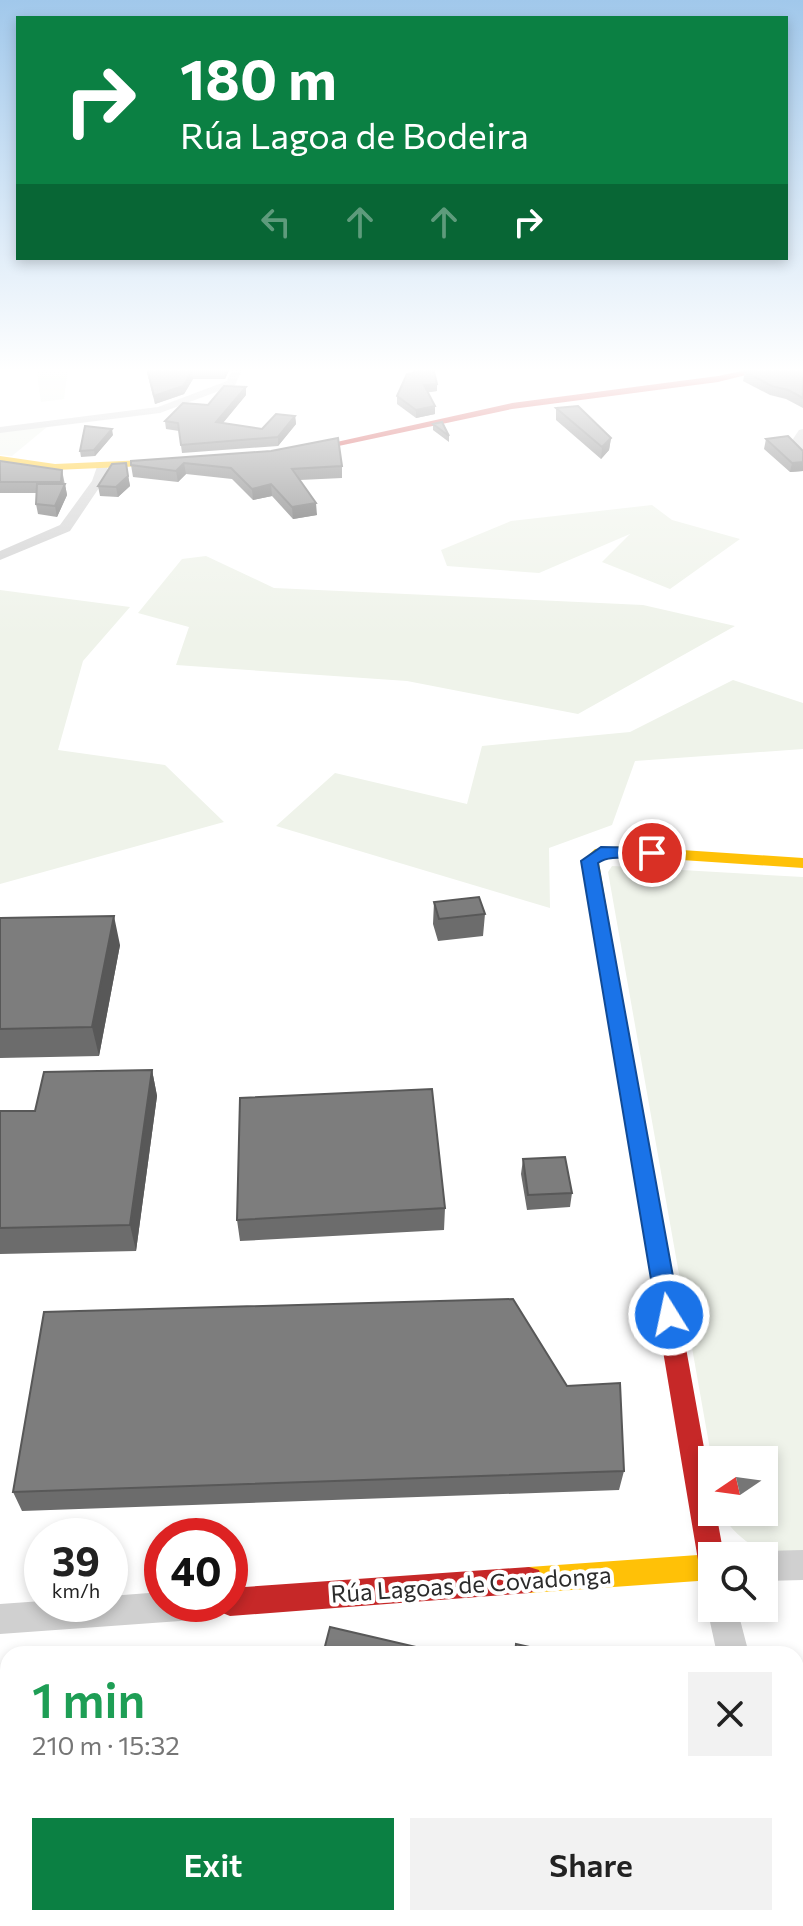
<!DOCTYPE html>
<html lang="en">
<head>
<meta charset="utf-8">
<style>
	body { margin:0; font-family:Commissioner,sans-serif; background:#f2f2f2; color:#222; height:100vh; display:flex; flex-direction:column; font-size:30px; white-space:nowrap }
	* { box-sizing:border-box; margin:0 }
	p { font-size:26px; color:#767676 }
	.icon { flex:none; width:44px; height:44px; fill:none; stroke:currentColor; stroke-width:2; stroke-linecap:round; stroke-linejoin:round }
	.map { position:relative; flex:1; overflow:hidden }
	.drawer { position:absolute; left:0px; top:1646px; width:804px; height:280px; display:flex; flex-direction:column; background:#fff; border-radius:24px 24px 0 0; box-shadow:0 4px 12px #0003 }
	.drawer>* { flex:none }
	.hud { position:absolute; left:16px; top:16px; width:772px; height:244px; border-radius:0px; box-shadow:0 4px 12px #0003; background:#0b8043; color:#fff; overflow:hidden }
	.needle { width:52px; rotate:257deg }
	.buttons { position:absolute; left:698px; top:1446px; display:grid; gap:16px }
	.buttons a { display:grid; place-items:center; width:80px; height:80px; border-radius:0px; background:#fff; box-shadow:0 4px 12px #0003; font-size:40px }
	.speed { position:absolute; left:24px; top:1518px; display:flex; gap:16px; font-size:40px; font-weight:700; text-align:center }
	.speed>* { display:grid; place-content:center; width:104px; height:104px; border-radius:50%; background:#fff; box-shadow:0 4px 12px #0003; line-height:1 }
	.speed small { font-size:20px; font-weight:400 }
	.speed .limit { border:12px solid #d22; background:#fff; color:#111 }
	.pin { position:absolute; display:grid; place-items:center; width:68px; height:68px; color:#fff; margin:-34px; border:4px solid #fff; border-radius:50%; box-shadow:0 2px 8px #0007 }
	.me { position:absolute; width:88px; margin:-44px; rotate:350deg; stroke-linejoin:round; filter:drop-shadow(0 0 6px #0008) }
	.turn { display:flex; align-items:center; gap:28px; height:168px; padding:0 32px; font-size:36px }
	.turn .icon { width:104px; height:104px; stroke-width:2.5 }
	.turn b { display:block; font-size:56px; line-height:68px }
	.lanes { display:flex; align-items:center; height:76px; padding:0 32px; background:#0003; justify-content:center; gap:40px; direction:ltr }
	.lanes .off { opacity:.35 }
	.round { display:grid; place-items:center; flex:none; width:84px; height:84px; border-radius:0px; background:#f2f2f2 }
	.head { display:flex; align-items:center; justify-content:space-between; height:136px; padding:0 32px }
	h1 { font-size:48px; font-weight:600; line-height:60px; color:#1e9e55 }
	.primary-button { display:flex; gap:16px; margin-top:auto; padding:16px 32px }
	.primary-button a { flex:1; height:92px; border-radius:0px; background:#0b8043; color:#fff; font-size:32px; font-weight:600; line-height:92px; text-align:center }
	.primary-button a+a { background:#f2f2f2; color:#222 }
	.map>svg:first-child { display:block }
	.green { fill:#eff3ea }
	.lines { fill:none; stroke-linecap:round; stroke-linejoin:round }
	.street { fill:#d0d0d0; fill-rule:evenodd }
	.slow { fill:#ffc107; fill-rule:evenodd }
	.jam { fill:#c62828; fill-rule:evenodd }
	.wall { fill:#6c6c6c }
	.shaded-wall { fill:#585858 }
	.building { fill:#7d7d7d; stroke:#585858; stroke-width:2 }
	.route { fill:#1a73e8; stroke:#114b97; stroke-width:2 }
	.labels { text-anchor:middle; stroke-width:8; stroke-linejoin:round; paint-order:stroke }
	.near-street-label { font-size:24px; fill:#2b2b2b; stroke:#fff }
</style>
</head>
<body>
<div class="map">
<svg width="803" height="1926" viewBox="0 0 803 1926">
	<rect width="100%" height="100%" fill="#fff"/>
	<path class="green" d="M 36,368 L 68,368 L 64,399 L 41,402 Z
		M 47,427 L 12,456 L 0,455 L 0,432 Z
		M 652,505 L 672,520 L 740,539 L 670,589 L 602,562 L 630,534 L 539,573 L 447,566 L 441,550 L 511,521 Z
		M 206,556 L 274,588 L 643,605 L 735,626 L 578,714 L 407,681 L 176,665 L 189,627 L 138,613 L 182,559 Z
		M 0,590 L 130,607 L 83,661 L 58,750 L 165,765 L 224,822 L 0,884 Z
		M 733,680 L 803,703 L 803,749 L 635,761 L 612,825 L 549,848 L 550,908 L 276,826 L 335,773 L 467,804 L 482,746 L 630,732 Z
		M 612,866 L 803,877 L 803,1551 C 761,1552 748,1550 722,1516 L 721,1512 L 764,1512 L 764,1460 L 712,1461 L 608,872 Z"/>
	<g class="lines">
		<path class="street" d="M 233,368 L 243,368 L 235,385 L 160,413 L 0,433 L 0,427 L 158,407 L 227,381 Z
			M 803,429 L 803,459 L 789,445 L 799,430 Z
			M 98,464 L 106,464 L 109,473 L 70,531 L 0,560 L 0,551 L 60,525 L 92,481 Z
			M 803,1550 L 803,1580 L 764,1581 L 764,1556 L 753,1556 L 764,1551 Z
			M 162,1592 L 162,1604 L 223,1604 L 219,1615 L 208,1619 L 0,1634 L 0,1604 L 42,1601 L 42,1604 L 110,1604 L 110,1596 Z
			M 711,1597 L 712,1608 L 737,1608 L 749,1654 L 717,1654 L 707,1608 Z
			M 796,1898 L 803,1901 L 803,1926 L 780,1926 L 779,1918 L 796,1918 Z"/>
		<path class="slow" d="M 0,456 L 55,464 L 168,459 L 173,462 L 168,465 L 55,470 L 0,462 Z
			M 622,846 L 803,858 L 803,868 L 622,856 L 605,858 L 599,863 L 611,933 L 602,939 L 593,933 L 582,861 L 595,849 Z
			M 712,1554 L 718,1556 L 712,1556 L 712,1580 L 529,1593 L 519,1590 L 516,1580 L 519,1570 L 529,1567 Z"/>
		<path class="jam" d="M 756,368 L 774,368 L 718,382 L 512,409 L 301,454 L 296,451 L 512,403 L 718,376 Z
			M 602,927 L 611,933 L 712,1492 L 712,1512 L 716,1512 L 724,1556 L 712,1556 L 712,1579 L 703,1575 L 699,1566 L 593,933 Z
			M 529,1567 L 539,1570 L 542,1580 L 539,1590 L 529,1593 L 230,1616 L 220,1612 L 217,1604 L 230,1604 L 230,1588 Z"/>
	</g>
	<path class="wall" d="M 146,368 L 230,368 L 225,379 L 193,379 L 184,394 L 155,404 Z
		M 412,368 L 433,368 L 437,384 L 437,391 L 428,392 L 435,406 L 435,414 L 416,418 L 397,404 L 397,396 L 413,373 Z
		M 803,368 L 803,408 L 786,399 L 770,395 L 743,381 L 745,372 Z
		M 246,395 L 223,423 L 262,429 L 295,416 L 296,424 L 278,446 L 182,453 L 179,431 L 166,429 L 165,421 L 208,405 Z
		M 556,408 L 611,438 L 609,450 L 601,459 L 556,420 Z
		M 433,424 L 449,436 L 449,442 L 433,430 Z
		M 113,435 L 95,456 L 81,457 L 80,451 Z
		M 766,439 L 803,451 L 803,471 L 790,472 L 764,449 Z
		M 271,451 L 342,466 L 342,478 L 300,480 L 317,515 L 293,519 L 272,496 L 253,500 L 232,479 L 186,474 L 178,482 L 133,477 L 131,465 Z
		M 0,461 L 62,470 L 67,495 L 57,517 L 38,514 L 36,504 L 37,493 L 0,493 Z
		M 126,463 L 130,486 L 118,497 L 100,496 L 98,486 Z
		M 434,902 L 485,914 L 483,936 L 438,941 L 433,924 Z
		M 0,918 L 120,945 L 99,1056 L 0,1058 Z
		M 152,1070 L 157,1096 L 136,1251 L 0,1254 L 0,1111 L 35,1111 Z
		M 523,1159 L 572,1193 L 570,1207 L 527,1210 L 521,1174 Z
		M 445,1208 L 444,1230 L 240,1241 L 237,1220 Z
		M 567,1386 L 624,1471 L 619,1490 L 22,1511 L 13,1492 Z"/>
	<path class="shaded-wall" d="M 225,368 L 230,368 L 225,379 L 224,371 Z
		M 192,371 L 193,379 L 184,394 L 155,404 L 154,396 Z
		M 437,384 L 437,391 L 424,393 L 424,385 Z
		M 246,387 L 246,395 L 217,430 L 216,422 Z
		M 435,406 L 435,414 L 416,418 L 416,410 Z
		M 295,416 L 296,424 L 278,446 L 278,437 Z
		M 112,429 L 113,435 L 95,456 L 94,450 Z
		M 611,438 L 609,450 L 601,459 L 602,447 Z
		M 803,462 L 803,471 L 790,472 L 792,463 Z
		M 184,463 L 186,474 L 178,482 L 176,471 Z
		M 62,470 L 63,487 L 65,484 L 67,495 L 57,517 L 55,506 L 63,489 L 61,482 Z
		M 128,476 L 130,486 L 118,497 L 116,487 Z
		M 271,484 L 272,496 L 253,500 L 252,489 Z
		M 316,503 L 317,515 L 293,519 L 292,507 Z
		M 114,916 L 120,945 L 99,1056 L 92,1027 Z
		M 152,1070 L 157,1096 L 136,1251 L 130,1225 Z"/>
	<path class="building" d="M 147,368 L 225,368 L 224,371 L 192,371 L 183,386 L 154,396 Z
		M 413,368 L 433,368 L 437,384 L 424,385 L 435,406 L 416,410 L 397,396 L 407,374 L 415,373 Z
		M 759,368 L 803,368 L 803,398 L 788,390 L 772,386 L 745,372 Z
		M 224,386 L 246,387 L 216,422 L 262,429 L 276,414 L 295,416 L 278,437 L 181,445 L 178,423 L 165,421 L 183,403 L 208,405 Z
		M 578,406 L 611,438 L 602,447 L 556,408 Z
		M 442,422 L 449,436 L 433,424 Z
		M 85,426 L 112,429 L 94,450 L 80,451 Z
		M 788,436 L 803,451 L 803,462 L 792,463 L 766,439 Z
		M 338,438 L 342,466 L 292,469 L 316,503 L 292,507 L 271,484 L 252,489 L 231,468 L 184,463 L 176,471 L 131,465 L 131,461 L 271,451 Z
		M 0,461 L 62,470 L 61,482 L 0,482 Z
		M 126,463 L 128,476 L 116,487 L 98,486 L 112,464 Z
		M 37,484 L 65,484 L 55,506 L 36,504 Z
		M 479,897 L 485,914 L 439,919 L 434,902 Z
		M 114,916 L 92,1027 L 0,1029 L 0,918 Z
		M 152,1070 L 130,1225 L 0,1228 L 0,1111 L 35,1111 L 44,1072 Z
		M 432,1089 L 445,1208 L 237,1220 L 240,1098 Z
		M 565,1157 L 572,1193 L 528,1195 L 523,1159 Z
		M 513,1299 L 567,1386 L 620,1383 L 624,1471 L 13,1492 L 44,1312 Z
		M 330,1627 L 446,1654 L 323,1654 Z
		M 516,1644 L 561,1654 L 515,1654 Z"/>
	<linearGradient id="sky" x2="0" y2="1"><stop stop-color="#a1c8eb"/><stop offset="0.58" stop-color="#fff"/><stop offset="1" stop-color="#fff" stop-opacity="0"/></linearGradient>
	<rect width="803" height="638" fill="url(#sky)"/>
	<path class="route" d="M 601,847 L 652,848 L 661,853 C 644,867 616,850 598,863 L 680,1315 L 677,1322 L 669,1325 L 660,1322 L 657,1315 L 581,861 Z"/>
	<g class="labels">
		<g class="near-street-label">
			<text transform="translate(471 1585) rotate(-4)" y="8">Rúa Lagoas de Covadonga</text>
		</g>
	</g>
</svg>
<div class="buttons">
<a><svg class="needle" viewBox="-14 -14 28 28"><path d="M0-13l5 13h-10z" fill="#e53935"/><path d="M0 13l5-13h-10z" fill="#767676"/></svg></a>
<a><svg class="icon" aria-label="search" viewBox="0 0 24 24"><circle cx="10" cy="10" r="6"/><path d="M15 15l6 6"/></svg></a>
</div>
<div class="speed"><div>39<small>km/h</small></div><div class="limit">40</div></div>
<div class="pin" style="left:652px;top:853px;background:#d93025"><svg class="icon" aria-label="arrive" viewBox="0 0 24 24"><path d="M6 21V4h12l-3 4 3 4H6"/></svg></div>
<svg class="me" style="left:669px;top:1315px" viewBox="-20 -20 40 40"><circle r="17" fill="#1a73e8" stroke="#fff" stroke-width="3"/><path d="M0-11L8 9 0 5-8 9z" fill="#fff"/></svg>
<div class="hud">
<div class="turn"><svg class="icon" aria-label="right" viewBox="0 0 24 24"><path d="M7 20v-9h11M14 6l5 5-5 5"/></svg><div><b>180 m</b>Rúa Lagoa de Bodeira</div></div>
<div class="lanes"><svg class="icon off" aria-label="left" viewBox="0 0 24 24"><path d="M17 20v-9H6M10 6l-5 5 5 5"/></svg><svg class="icon off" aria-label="ahead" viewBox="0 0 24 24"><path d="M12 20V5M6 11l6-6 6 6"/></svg><svg class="icon off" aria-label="ahead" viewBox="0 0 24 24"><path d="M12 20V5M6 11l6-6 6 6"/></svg><svg class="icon" aria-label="right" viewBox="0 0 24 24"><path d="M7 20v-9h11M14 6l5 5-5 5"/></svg></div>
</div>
<section class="drawer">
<div class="head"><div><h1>1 min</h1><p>210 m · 15:32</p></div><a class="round"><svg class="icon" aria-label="close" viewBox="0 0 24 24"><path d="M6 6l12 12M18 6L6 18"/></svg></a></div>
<div class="primary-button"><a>Exit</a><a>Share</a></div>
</section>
</div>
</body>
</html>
